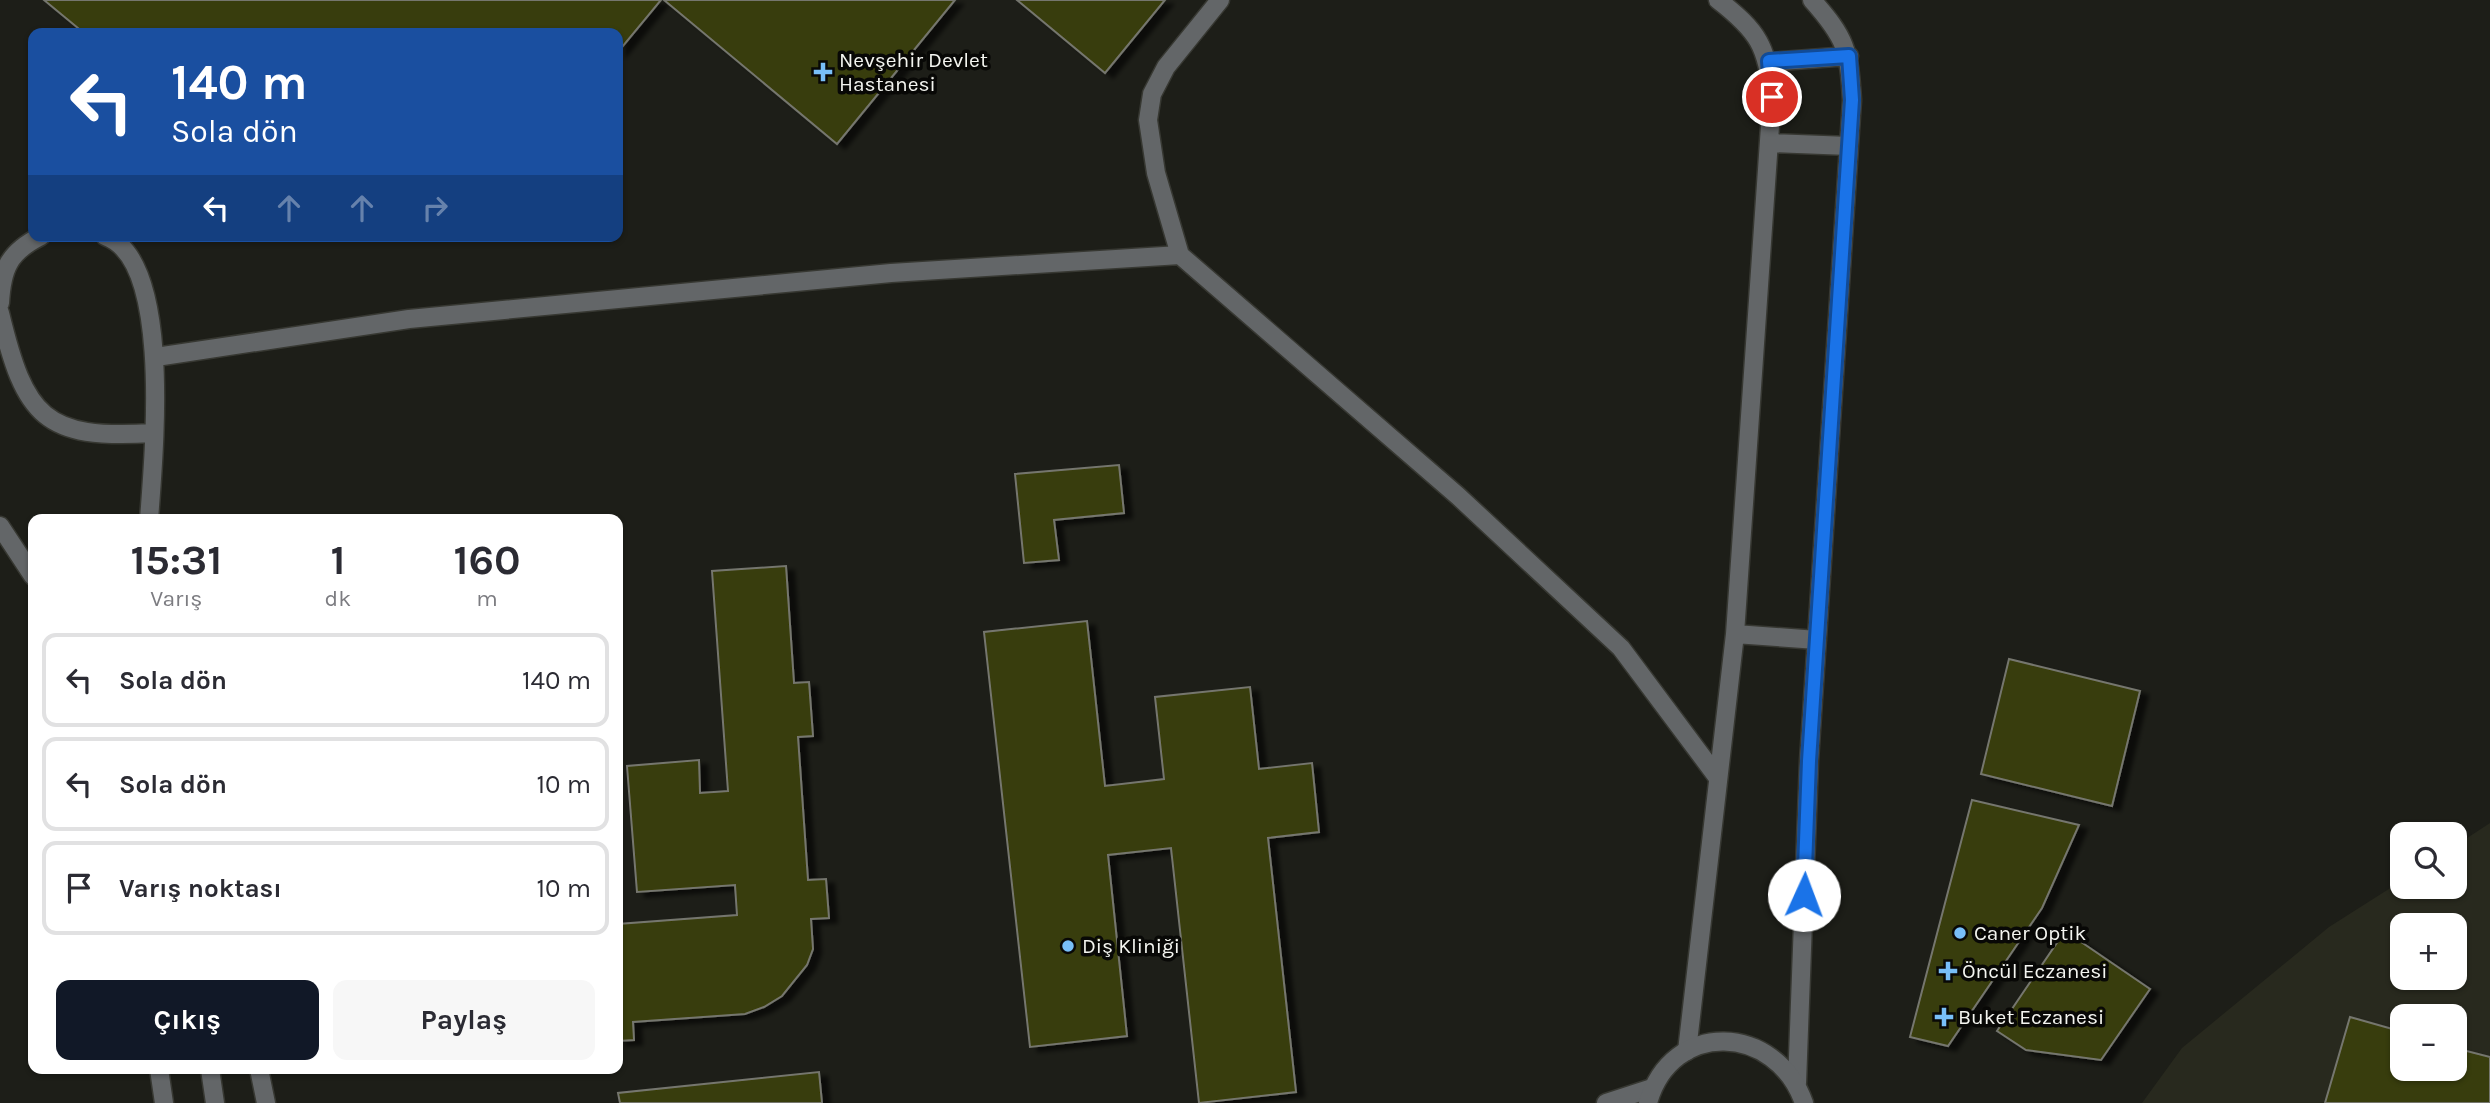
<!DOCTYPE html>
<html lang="tr">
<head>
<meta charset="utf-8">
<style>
	body { margin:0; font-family:Karla,sans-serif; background:#f7f7f7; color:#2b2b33; height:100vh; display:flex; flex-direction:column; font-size:26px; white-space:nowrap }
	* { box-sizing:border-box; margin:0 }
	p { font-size:23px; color:#7c7c81 }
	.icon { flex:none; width:38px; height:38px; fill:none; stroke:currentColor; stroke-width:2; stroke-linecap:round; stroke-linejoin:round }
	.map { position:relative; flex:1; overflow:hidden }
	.side { position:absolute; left:28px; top:514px; width:595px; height:560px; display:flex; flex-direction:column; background:#fff; border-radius:14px; box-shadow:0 2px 5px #0004 }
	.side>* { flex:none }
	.guide { position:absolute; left:28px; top:28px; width:595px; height:214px; border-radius:14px; box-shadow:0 2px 5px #0004; background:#1a4fa0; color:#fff; overflow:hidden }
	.tools { position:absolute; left:2390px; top:822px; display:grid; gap:14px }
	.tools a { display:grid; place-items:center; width:77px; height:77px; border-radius:14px; background:#fff; box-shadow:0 2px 5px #0004; font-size:35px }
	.pin { position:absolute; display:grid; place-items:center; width:60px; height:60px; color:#fff; margin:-30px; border:4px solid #fff; border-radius:50%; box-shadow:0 2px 7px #0007 }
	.me { position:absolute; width:77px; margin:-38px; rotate:2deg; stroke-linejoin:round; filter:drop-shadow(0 0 5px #0008) }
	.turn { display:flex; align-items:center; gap:24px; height:147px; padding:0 28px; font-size:32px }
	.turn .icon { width:91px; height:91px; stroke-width:2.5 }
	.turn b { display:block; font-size:49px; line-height:60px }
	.lanes { display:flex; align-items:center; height:66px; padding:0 28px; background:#0003; justify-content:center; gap:35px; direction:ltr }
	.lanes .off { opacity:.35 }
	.eta { display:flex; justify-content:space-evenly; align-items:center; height:119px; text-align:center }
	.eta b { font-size:42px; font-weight:700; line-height:49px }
	.cta { display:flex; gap:14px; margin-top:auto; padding:14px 28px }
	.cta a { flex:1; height:80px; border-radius:14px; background:#111827; color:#fff; font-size:28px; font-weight:700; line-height:80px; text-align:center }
	.cta a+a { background:#f7f7f7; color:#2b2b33 }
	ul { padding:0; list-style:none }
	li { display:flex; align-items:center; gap:21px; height:94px; margin:0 14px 10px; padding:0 14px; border:4px solid #e1e1e2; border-radius:14px }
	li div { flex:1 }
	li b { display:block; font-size:26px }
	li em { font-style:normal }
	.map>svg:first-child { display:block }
	.built { fill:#28291e; fill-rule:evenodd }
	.building { fill:#383c07; stroke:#75766e; stroke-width:2; filter:url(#shadow) }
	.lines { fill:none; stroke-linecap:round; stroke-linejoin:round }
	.lane-casing { stroke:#373832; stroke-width:21 }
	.street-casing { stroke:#373832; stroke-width:21 }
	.lane { stroke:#636668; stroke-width:18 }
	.street { stroke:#636668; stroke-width:18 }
	.route-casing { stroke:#114b97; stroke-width:18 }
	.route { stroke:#1a73e8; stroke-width:12 }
	.poi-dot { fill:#78bff8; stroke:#080806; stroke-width:2.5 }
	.labels { text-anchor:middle; stroke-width:7; stroke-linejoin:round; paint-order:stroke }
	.poi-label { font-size:21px; fill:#f4f5f0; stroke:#080806; text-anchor:start }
</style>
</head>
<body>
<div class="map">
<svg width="2490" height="1103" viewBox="0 0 2490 1103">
	<defs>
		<filter id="shadow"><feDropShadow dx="8" dy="4.5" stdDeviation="2" flood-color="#0009"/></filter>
	</defs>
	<rect width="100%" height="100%" fill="#1d1e18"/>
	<path class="built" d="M 2490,823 L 2490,1103 L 2142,1103 L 2182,1048 L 2329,927 L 2403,880 L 2403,887 L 2455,887 L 2455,846 ZM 2403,926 L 2455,926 L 2455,978 L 2403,978 ZM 2403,1017 L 2455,1017 L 2455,1069 L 2403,1069 Z"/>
	<path class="building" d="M 44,0 L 661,0 L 618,52 L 618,33 L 84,33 Z
		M 664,0 L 955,0 L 837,144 Z
		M 1017,0 L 1165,0 L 1105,73 Z
		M 1119,465 L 1124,513 L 1054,520 L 1059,560 L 1024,563 L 1015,474 Z
		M 786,566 L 794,683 L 809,682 L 813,736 L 798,737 L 808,880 L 826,879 L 829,918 L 811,919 L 813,949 L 807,965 L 782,996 L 764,1007 L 745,1014 L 633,1022 L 634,1040 L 618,1041 L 618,924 L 737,915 L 735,885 L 637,892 L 627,766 L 699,760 L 700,793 L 728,791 L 712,571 Z
		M 1087,621 L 1105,786 L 1164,779 L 1155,697 L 1250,687 L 1259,769 L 1312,763 L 1319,832 L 1268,838 L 1296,1092 L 1199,1103 L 1171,848 L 1108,855 L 1127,1036 L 1030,1047 L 984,632 Z
		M 2009,659 L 2140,691 L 2112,806 L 1981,774 Z
		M 1972,800 L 2079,825 L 2042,908 L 1948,1046 L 1910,1037 Z
		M 2065,931 L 2150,989 L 2101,1060 L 2026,1050 L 1997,1031 Z
		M 2350,1017 L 2403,1032 L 2403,1069 L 2455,1069 L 2455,1048 L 2490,1057 L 2490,1103 L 2325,1103 Z
		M 819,1072 L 822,1103 L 620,1103 L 618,1093 Z"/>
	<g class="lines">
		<g class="lane-casing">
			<path id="lane" d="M 1220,0 L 1166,67 L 1152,94 L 1148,120 L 1156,173 L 1180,255 L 1458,496 L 1621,648 L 1718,778
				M 1769,62 L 1849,56
				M 1770,143 L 1849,146
				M 105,236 C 174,260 153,461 149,520
				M 0,303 C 2,268 9,252 41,236
				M 0,313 C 25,417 44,440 153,433
				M 156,357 L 409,319 L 891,273 L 1180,255
				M 0,526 L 33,576
				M 1735,634 L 1817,640
				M 1687,1051 L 1735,634 L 1772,97 C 1768,47 1758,31 1718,0
				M 159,1069 L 164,1103
				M 210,1069 L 215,1103
				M 259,1069 L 266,1103
				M 1797,1083 L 1809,761 L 1852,100 C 1849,50 1846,38 1812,0
				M 1606,1103 L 1652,1088"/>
		</g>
		<g class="street-casing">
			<path id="street" d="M 1648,1103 C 1671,1019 1776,1023 1804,1103"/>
		</g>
		<use href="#lane" class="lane"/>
		<use href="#street" class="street"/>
	</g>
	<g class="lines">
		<g class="route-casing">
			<path id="route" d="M 1772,97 L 1769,61 L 1849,56 L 1852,100 L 1809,761 L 1804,895"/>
		</g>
		<use href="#route" class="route"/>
	</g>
	<g class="poi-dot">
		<path d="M819.5 61.5h7v7h7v7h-7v7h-7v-7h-7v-7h7z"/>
		<circle cx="1960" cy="933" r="7"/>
		<circle cx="1068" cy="946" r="7"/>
		<path d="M1944.5 960.5h7v7h7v7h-7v7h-7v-7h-7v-7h7z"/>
		<path d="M1940.5 1006.5h7v7h7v7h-7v7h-7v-7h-7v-7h7z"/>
	</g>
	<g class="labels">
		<g class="poi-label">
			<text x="839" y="67">Nevşehir Devlet<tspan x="839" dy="24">Hastanesi</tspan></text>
			<text x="1974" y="940">Caner Optik</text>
			<text x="1082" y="953">Diş Kliniği</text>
			<text x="1962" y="978">Öncül Eczanesi</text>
			<text x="1958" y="1024">Buket Eczanesi</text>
		</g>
	</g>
</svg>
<div class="tools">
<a><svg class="icon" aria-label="search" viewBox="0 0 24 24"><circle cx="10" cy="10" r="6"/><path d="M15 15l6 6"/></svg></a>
<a>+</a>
<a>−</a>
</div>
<div class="pin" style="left:1772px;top:97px;background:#d93025"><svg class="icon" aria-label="arrive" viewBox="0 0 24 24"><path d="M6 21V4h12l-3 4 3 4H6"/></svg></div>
<svg class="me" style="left:1804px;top:895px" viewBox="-20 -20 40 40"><circle r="19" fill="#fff"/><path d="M0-13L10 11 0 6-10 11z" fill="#1a73e8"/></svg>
<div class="guide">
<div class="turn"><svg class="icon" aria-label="left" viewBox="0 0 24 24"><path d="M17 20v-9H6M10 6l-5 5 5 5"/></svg><div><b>140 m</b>Sola dön</div></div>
<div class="lanes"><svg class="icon" aria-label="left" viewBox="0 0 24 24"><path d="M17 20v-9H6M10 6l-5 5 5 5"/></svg><svg class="icon off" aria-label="ahead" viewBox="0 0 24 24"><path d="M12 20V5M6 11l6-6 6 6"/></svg><svg class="icon off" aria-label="ahead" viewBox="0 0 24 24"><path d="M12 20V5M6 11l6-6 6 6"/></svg><svg class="icon off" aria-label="right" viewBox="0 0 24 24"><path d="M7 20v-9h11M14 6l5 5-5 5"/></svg></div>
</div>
<section class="side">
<div class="eta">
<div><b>15:31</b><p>Varış</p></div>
<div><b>1</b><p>dk</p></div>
<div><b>160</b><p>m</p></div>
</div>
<ul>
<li><svg class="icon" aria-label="left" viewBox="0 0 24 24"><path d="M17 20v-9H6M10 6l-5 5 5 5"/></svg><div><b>Sola dön</b></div><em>140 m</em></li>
<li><svg class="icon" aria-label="left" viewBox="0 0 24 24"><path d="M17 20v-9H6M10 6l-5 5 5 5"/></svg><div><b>Sola dön</b></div><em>10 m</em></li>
<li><svg class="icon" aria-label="arrive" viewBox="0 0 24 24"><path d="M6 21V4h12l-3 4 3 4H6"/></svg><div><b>Varış noktası</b></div><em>10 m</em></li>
</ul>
<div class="cta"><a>Çıkış</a><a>Paylaş</a></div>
</section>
</div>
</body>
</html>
